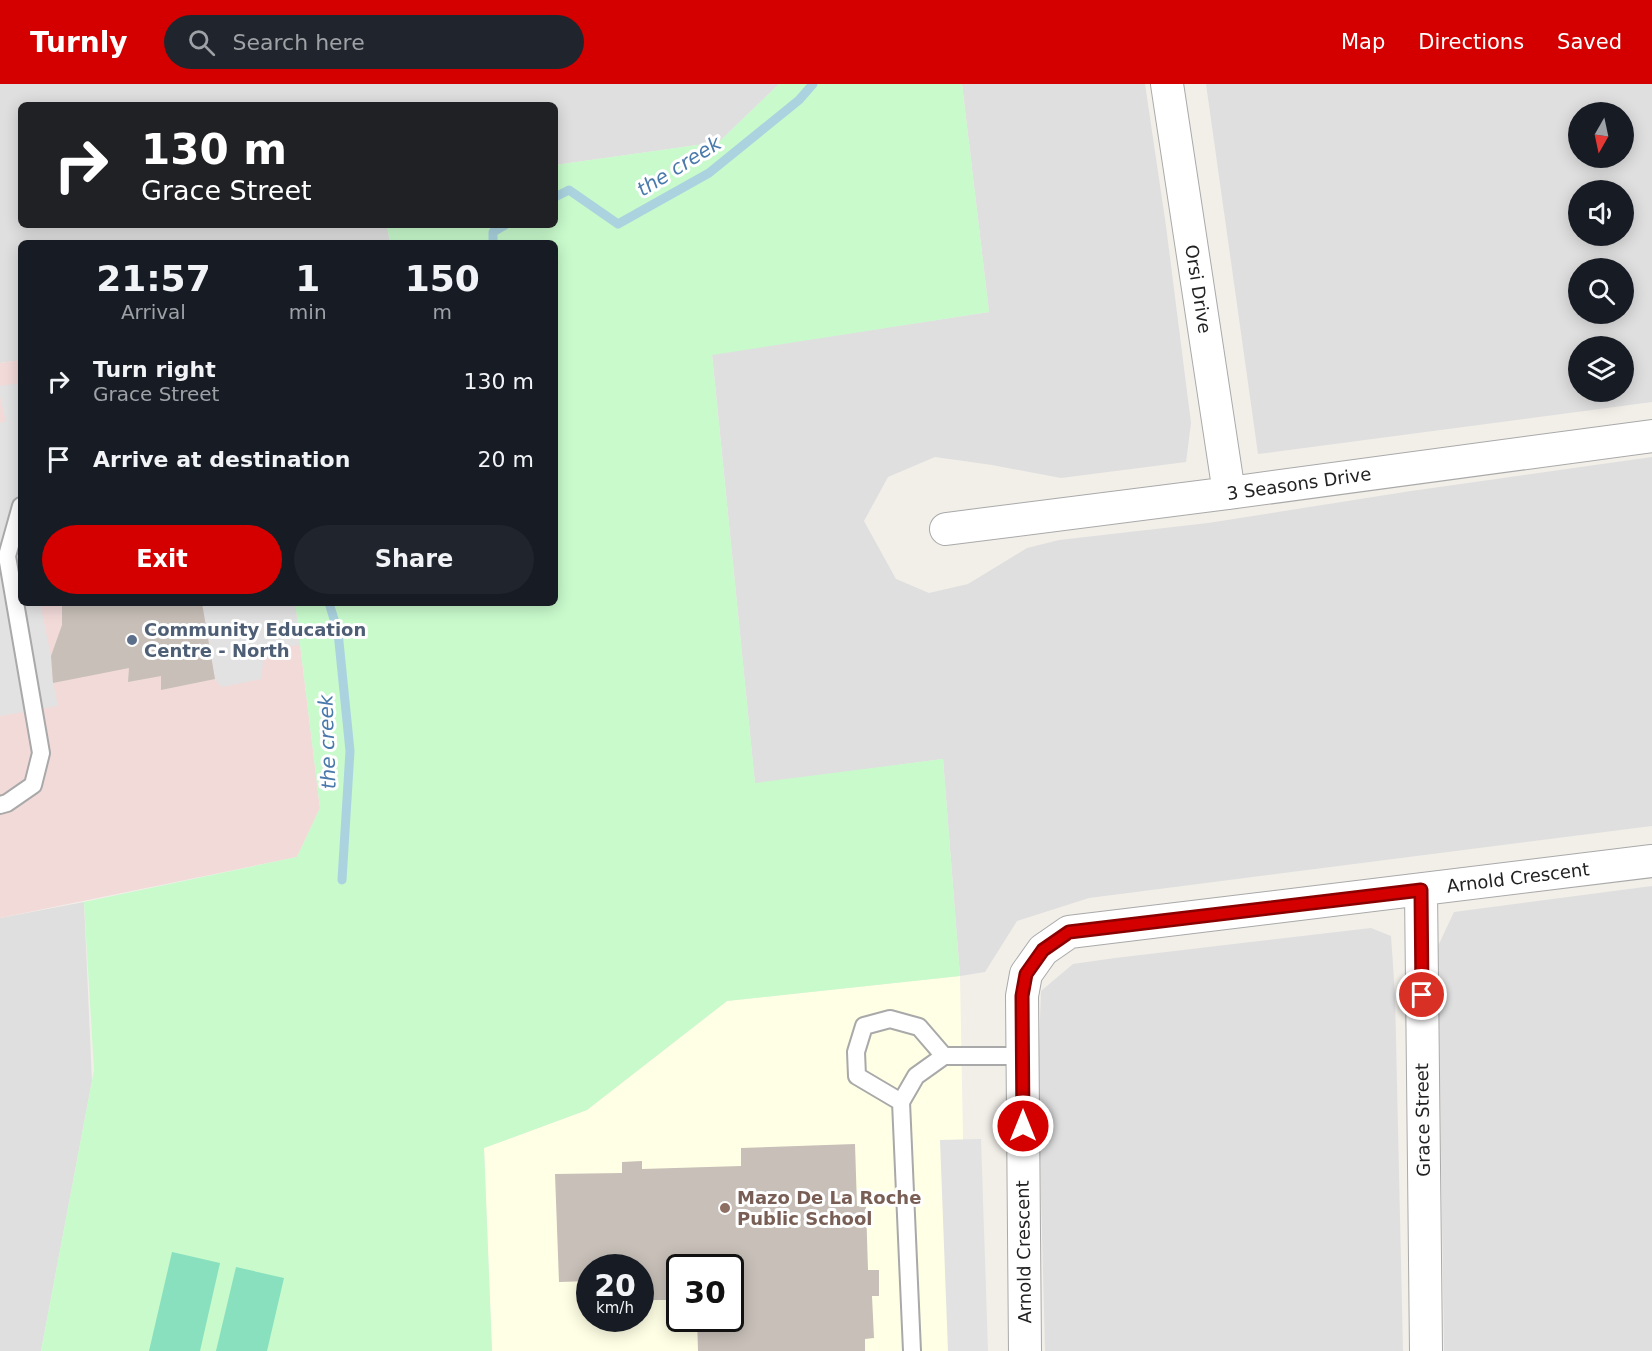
<!DOCTYPE html>
<html lang="en">
<head>
<meta charset="utf-8">
<style>
	body { margin:0; font-family:"DejaVu Sans",sans-serif; background:#20242c; color:#f1f3f6; height:100vh; display:flex; flex-direction:column; font-size:22px; white-space:nowrap }
	* { box-sizing:border-box; margin:0 }
	p { font-size:20px; color:#9ea1a6 }
	.icon { flex:none; width:33px; height:33px; fill:none; stroke:currentColor; stroke-width:2; stroke-linecap:round; stroke-linejoin:round }
	.map { position:relative; flex:1; overflow:hidden }
	.sheet { position:absolute; left:18px; top:156px; width:540px; height:366px; display:flex; flex-direction:column; background:#171b24; border-radius:9px; box-shadow:0 3px 15px #0003 }
	.sheet>* { flex:none }
	.hud { position:absolute; left:18px; top:18px; width:540px; height:126px; border-radius:9px; box-shadow:0 3px 15px #0003; background:#202124; color:#fff; overflow:hidden }
	.needle { width:39px; rotate:189deg }
	.buttons { position:absolute; left:1568px; top:18px; display:grid; gap:12px }
	.buttons a { display:grid; place-items:center; width:66px; height:66px; border-radius:50%; background:#171b24; box-shadow:0 3px 15px #0003; font-size:30px }
	.speed { position:absolute; left:576px; top:1170px; display:flex; gap:12px; font-size:30px; font-weight:700; text-align:center }
	.speed>* { display:grid; place-content:center; width:78px; height:78px; border-radius:50%; background:#171b24; box-shadow:0 3px 15px #0003; line-height:1 }
	.speed small { font-size:15px; font-weight:400 }
	.speed .limit { border:3px solid #111; border-radius:9px; background:#fff; color:#111 }
	.pin { position:absolute; display:grid; place-items:center; width:51px; height:51px; color:#fff; margin:-26px; border:3px solid #fff; border-radius:50%; box-shadow:0 2px 6px #0007 }
	.me { position:absolute; width:66px; margin:-33px; rotate:0deg; stroke-linejoin:round; filter:drop-shadow(0 0 4px #0008) }
	.turn { display:flex; align-items:center; gap:21px; height:126px; padding:0 24px; font-size:27px }
	.turn .icon { width:78px; height:78px; stroke-width:2.5 }
	.turn b { display:block; font-size:42px; line-height:51px }
	.eta { display:flex; justify-content:space-evenly; align-items:center; height:102px; text-align:center }
	.eta b { font-size:36px; font-weight:700; line-height:42px }
	.action { display:flex; gap:12px; margin-top:auto; padding:12px 24px }
	.action a { flex:1; height:69px; border-radius:36px; background:#d40000; color:#fff; font-size:24px; font-weight:700; line-height:69px; text-align:center }
	.action a+a { background:#20242c; color:#f1f3f6 }
	ul { padding:0; list-style:none }
	li { display:flex; align-items:center; gap:18px; height:78px; padding:0 24px }
	li div { flex:1 }
	li b { display:block; font-size:22px }
	li em { font-style:normal }
	header { display:flex; align-items:center; gap:36px; box-sizing:border-box; height:84px; padding:0 30px; background:#d40000; color:#fff }
	header strong { font-size:28px }
	nav { display:flex; gap:33px; margin-inline-start:auto; font-size:21px }
	.search { width:420px; height:54px; background:#20242c; display:flex; align-items:center; gap:15px; box-sizing:border-box; padding:0 21px; border-radius:33px; color:#9ea1a6; font-size:22px }
	.map>svg:first-child { display:block }
	.residential { fill:#e0dfdf; fill-rule:evenodd }
	.commercial { fill:#f2dad9 }
	.education { fill:#ffffe5; fill-rule:evenodd }
	.park { fill:#c8facc }
	.pitch { fill:#88e0be }
	.parking { fill:#e2e2e2 }
	.lines { fill:none; stroke-linecap:round; stroke-linejoin:round }
	.stream { stroke:#aad3df; stroke-width:9 }
	.building { fill:#c7bfb8 }
	.service-casing { stroke:#a9a9a9; stroke-width:20 }
	.minor-casing { stroke:#a9a9a9; stroke-width:34 }
	.service { stroke:#fff; stroke-width:16 }
	.minor { stroke:#fff; stroke-width:32 }
	.route-casing { stroke:#8a0000; stroke-width:15 }
	.route { stroke:#d40000; stroke-width:10 }
	.service-dot { fill:#5c6f8a; stroke:#fff; stroke-width:2 }
	.education-dot { fill:#8d6e63; stroke:#fff; stroke-width:2 }
	.labels { text-anchor:middle; stroke-width:6; stroke-linejoin:round; paint-order:stroke }
	.street-label { font-size:18px; fill:#222; stroke:#fff }
	.service-label { font-size:18px; font-weight:bold; fill:#4e5e75; stroke:#fff; text-anchor:start }
	.education-label { font-size:18px; font-weight:bold; fill:#785e54; stroke:#fff; text-anchor:start }
	.water-label { font-size:20px; font-style:italic; fill:#4a7aab; stroke:#fff }
</style>
</head>
<body>
<header>
<strong>Turnly</strong>
<div class="search"><svg class="icon" aria-label="search" viewBox="0 0 24 24"><circle cx="10" cy="10" r="6"/><path d="M15 15l6 6"/></svg>Search here</div>
<nav><a>Map</a><a>Directions</a><a>Saved</a></nav>
</header>
<div class="map">
<svg width="1652" height="1267" viewBox="0 0 1652 1267">
	<rect width="100%" height="100%" fill="#f2efe9"/>
	<path class="residential" d="M 0,0 L 779,0 L 719,58 L 555,81 L 555,21 L 21,21 L 21,141 L 387,141 L 390,159 L 21,159 L 21,276 L 0,279 Z
		M 962,0 L 1145,0 L 1166,142 L 1191,339 L 1186,378 L 1061,394 L 992,381 L 935,373 L 888,393 L 864,437 L 896,495 L 929,509 L 968,500 L 1027,464 L 1059,456 L 1208,439 L 1411,407 L 1652,373 L 1652,742 L 1089,814 L 1017,837 L 985,888 L 960,892 L 943,675 L 755,700 L 712,270 L 989,228 Z
		M 1206,0 L 1652,0 L 1652,318 L 1258,370 ZM 1623,28 L 1623,74 L 1578,74 L 1578,28 ZM 1623,106 L 1623,152 L 1578,152 L 1578,106 ZM 1623,184 L 1623,230 L 1578,230 L 1578,184 ZM 1623,262 L 1623,308 L 1578,308 L 1578,262 Z
		M 1652,802 L 1652,1267 L 1444,1267 L 1438,862 L 1454,828 Z
		M 84,818 L 92,997 L 41,1267 L 0,1267 L 0,834 Z
		M 1371,844 L 1391,852 L 1395,910 L 1403,1267 L 1045,1267 L 1038,993 L 1041,907 L 1073,880 L 1115,874 Z"/>
	<path class="commercial" d="M 21,276 L 21,519 L 295,519 L 320,724 L 297,773 L 0,834 L 0,279 Z"/>
	<path class="education" d="M 960,892 L 967,1267 L 492,1267 L 484,1064 L 587,1026 L 727,917 ZM 590,1184 L 640,1184 L 640,1234 L 590,1234 ZM 680,1184 L 730,1184 L 730,1234 L 680,1234 Z"/>
	<path class="park" d="M 779,0 L 962,0 L 989,228 L 712,271 L 755,699 L 943,675 L 960,892 L 727,917 L 587,1026 L 484,1064 L 492,1267 L 41,1267 L 94,986 L 84,818 L 297,773 L 320,724 L 295,519 L 555,519 L 555,159 L 390,159 L 387,141 L 555,141 L 555,81 L 719,58 Z"/>
	<path class="pitch" d="M 172,1168 L 220,1179 L 200,1267 L 149,1267 Z
		M 236,1183 L 284,1194 L 267,1267 L 216,1267 Z"/>
	<path class="parking" d="M 21,299 L 21,519 L 40,519 L 51,572 L 53,599 L 58,622 L 0,632 L 0,339 L 6,337 L 0,312 L 0,302 Z
		M 202,519 L 295,519 L 300,561 L 265,565 L 261,595 L 222,603 L 215,595 Z
		M 981,1055 L 988,1267 L 948,1267 L 940,1056 Z"/>
	<g class="lines">
		<path class="stream" d="M 555,113 L 569,106 L 618,140 L 709,89 L 799,16 L 813,0
			M 493,159 L 493,148 L 505,141
			M 329,519 L 338,548 L 350,667 L 342,796"/>
	</g>
	<path class="building" d="M 62,519 L 202,519 L 215,595 L 161,606 L 161,592 L 128,598 L 129,584 L 53,599 L 51,572 L 62,541 Z
		M 855,1060 L 857,1122 L 866,1122 L 868,1186 L 879,1186 L 879,1212 L 872,1212 L 874,1254 L 865,1255 L 865,1267 L 698,1267 L 697,1234 L 730,1234 L 730,1184 L 680,1184 L 680,1211 L 669,1211 L 670,1216 L 646,1216 L 646,1211 L 640,1211 L 640,1184 L 590,1184 L 590,1197 L 559,1198 L 555,1090 L 622,1089 L 622,1078 L 642,1077 L 642,1085 L 741,1082 L 741,1064 Z"/>
	<g class="lines">
		<g class="service-casing">
			<path id="service" d="M 0,721 L 7,719 L 33,701 L 41,669 L 7,472 L 21,422
				M 901,1018 L 857,992 L 856,968 L 864,942 L 890,935 L 919,943 L 944,972
				M 912,1267 L 901,1018 L 916,992 L 944,972 L 1022,972"/>
		</g>
		<g class="minor-casing">
			<path id="minor" d="M 1167,0 L 1229,409
				M 946,445 L 1229,409 L 1652,352
				M 1421,806 L 1426,1267
				M 1025,1267 L 1022,912 L 1026,890 L 1043,866 L 1069,848 L 1652,777"/>
		</g>
		<use href="#service" class="service"/>
		<use href="#minor" class="minor"/>
	</g>
	<g class="lines">
		<g class="route-casing">
			<path id="route" d="M 1023,1042 L 1022,912 L 1026,890 L 1043,866 L 1069,848 L 1421,806 L 1422,911"/>
		</g>
		<use href="#route" class="route"/>
	</g>
	<circle class="service-dot" cx="132" cy="556" r="6"/>
	<circle class="education-dot" cx="725" cy="1124" r="6"/>
	<g class="labels">
		<g class="street-label">
			<text transform="translate(1198 205) rotate(81)" y="6">Orsi Drive</text>
			<text transform="translate(1299 400) rotate(-8)" y="6">3 Seasons Drive</text>
			<text transform="translate(1518 794) rotate(-7)" y="6">Arnold Crescent</text>
			<text transform="translate(1423 1036) rotate(-91)" y="6">Grace Street</text>
			<text transform="translate(1024 1168) rotate(-91)" y="6">Arnold Crescent</text>
		</g>
		<g class="service-label">
			<text x="144" y="552">Community Education<tspan x="144" dy="21">Centre - North</tspan></text>
		</g>
		<g class="education-label">
			<text x="737" y="1120">Mazo De La Roche<tspan x="737" dy="21">Public School</tspan></text>
		</g>
		<g class="water-label">
			<text transform="translate(679 82) rotate(-32)" y="7">the creek</text>
			<text transform="translate(327 658) rotate(-92)" y="7">the creek</text>
		</g>
	</g>
</svg>
<div class="buttons">
<a><svg class="needle" viewBox="-14 -14 28 28"><path d="M0-13l5 13h-10z" fill="#e53935"/><path d="M0 13l5-13h-10z" fill="#9ea1a6"/></svg></a>
<a><svg class="icon" aria-label="sound" viewBox="0 0 24 24"><path d="M4 9h4l5-4v14l-5-4H4zM17 9q2 3 0 6"/></svg></a>
<a><svg class="icon" aria-label="search" viewBox="0 0 24 24"><circle cx="10" cy="10" r="6"/><path d="M15 15l6 6"/></svg></a>
<a><svg class="icon" aria-label="layers" viewBox="0 0 24 24"><path d="M12 4l9 5-9 5-9-5zM3 14l9 5 9-5"/></svg></a>
</div>
<div class="speed"><div>20<small>km/h</small></div><div class="limit">30</div></div>
<div class="pin" style="left:1422px;top:911px;background:#d93025"><svg class="icon" aria-label="arrive" viewBox="0 0 24 24"><path d="M6 21V4h12l-3 4 3 4H6"/></svg></div>
<svg class="me" style="left:1023px;top:1042px" viewBox="-20 -20 40 40"><circle r="17" fill="#d40000" stroke="#fff" stroke-width="3"/><path d="M0-11L8 9 0 5-8 9z" fill="#fff"/></svg>
<div class="hud">
<div class="turn"><svg class="icon" aria-label="right" viewBox="0 0 24 24"><path d="M7 20v-9h11M14 6l5 5-5 5"/></svg><div><b>130 m</b>Grace Street</div></div>
</div>
<section class="sheet">
<div class="eta">
<div><b>21:57</b><p>Arrival</p></div>
<div><b>1</b><p>min</p></div>
<div><b>150</b><p>m</p></div>
</div>
<ul>
<li><svg class="icon" aria-label="right" viewBox="0 0 24 24"><path d="M7 20v-9h11M14 6l5 5-5 5"/></svg><div><b>Turn right</b><p>Grace Street</p></div><em>130 m</em></li>
<li><svg class="icon" aria-label="arrive" viewBox="0 0 24 24"><path d="M6 21V4h12l-3 4 3 4H6"/></svg><div><b>Arrive at destination</b></div><em>20 m</em></li>
</ul>
<div class="action"><a>Exit</a><a>Share</a></div>
</section>
</div>
</body>
</html>
